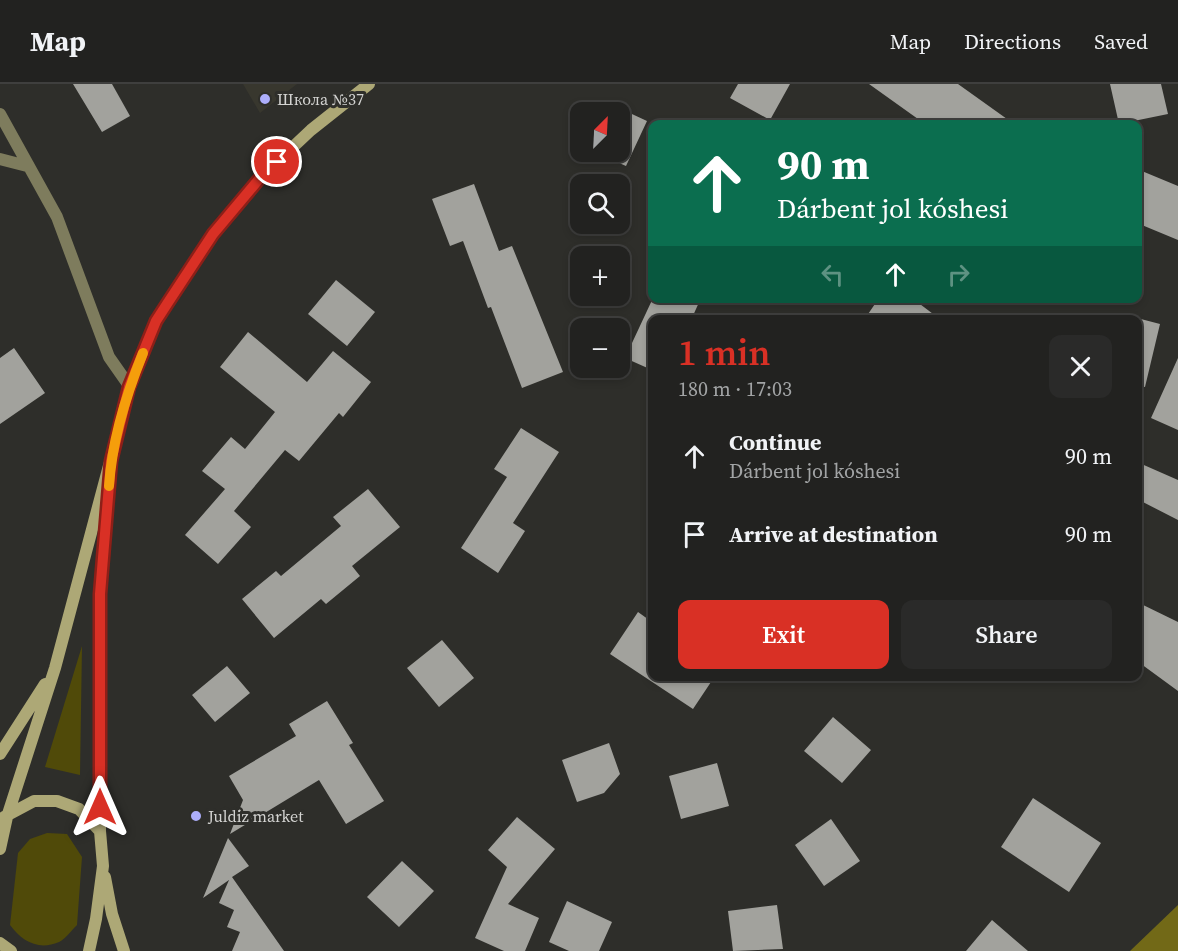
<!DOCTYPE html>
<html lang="en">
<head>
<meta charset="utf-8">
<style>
	body { margin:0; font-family:"Source Serif 4",serif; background:#2a2a29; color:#f1f3f6; height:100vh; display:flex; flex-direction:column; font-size:22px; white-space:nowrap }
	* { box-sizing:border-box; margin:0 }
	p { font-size:20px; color:#a2a4a5 }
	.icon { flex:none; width:33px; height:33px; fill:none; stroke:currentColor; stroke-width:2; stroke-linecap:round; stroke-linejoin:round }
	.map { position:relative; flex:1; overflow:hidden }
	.side { position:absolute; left:648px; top:231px; width:494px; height:366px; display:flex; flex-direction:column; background:#222220; border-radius:12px; box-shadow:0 3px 9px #0003,0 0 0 2px #3f3f3e }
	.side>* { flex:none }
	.top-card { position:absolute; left:648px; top:36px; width:494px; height:183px; border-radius:12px; box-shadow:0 3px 9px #0003,0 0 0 2px #3f3f3e; background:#0b6e4f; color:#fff; overflow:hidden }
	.needle { width:39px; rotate:24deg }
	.controls { position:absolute; left:570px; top:18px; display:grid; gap:12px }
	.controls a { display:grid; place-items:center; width:60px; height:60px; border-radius:12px; background:#222220; box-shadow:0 3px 9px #0003,0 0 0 2px #3f3f3e; font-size:30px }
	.pin { position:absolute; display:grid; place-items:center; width:51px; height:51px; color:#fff; margin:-26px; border:3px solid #fff; border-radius:50%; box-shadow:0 2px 6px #0007 }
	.me { position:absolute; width:66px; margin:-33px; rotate:0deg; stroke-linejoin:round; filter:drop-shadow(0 0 4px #0008) }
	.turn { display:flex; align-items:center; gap:21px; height:126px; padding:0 30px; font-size:27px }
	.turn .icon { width:78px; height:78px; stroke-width:2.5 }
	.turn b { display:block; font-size:42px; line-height:51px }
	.lanes { display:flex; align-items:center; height:57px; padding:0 30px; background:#0003; justify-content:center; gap:30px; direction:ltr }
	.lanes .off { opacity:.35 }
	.round { display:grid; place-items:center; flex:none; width:63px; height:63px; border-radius:12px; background:#2a2a29 }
	.summary { display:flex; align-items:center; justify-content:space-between; height:102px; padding:0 30px }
	h1 { font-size:36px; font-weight:600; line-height:45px; color:#d93025 }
	.action { display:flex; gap:12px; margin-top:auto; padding:12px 30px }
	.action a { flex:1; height:69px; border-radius:12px; background:#d93025; color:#fff; font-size:24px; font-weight:600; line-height:69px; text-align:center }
	.action a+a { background:#2a2a29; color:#f1f3f6 }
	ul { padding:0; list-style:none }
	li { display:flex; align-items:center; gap:18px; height:78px; padding:0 30px }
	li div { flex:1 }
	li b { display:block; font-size:22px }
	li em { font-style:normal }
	header { display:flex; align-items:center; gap:36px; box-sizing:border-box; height:84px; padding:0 30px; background:#222220; border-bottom:2px solid #3f3f3e }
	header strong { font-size:28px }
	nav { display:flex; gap:33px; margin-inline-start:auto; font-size:21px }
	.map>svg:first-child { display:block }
	.built { fill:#38372e }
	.green { fill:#504a09 }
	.water { fill:#726917 }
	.building { fill:#a2a29d }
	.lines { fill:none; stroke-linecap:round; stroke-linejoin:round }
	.street { stroke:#7e7c5d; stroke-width:12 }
	.secondary { stroke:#ada876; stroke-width:12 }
	.route-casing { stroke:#8d1f18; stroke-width:15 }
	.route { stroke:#d93025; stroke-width:10 }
	.slow { stroke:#f59e0b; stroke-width:10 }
	.poi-dot { fill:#adaefb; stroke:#2e2e2a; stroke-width:2 }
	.labels { text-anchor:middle; stroke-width:6; stroke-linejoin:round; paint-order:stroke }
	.poi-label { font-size:16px; fill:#d3d3d1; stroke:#2e2e2a; text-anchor:start }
</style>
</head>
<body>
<header>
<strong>Map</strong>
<nav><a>Map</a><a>Directions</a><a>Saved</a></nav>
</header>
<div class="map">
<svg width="1178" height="867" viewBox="0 0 1178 867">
	<rect width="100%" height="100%" fill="#2e2e2a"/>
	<path class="built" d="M 243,0 L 297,0 L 260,29 Z"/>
	<path class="green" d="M 82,562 L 80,691 L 45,683 Z
		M 47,749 L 67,750 L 82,773 L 77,841 C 71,847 65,855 59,858 C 38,867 22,857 10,841 L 18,769 L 30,755 Z"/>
	<path class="water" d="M 1178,821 L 1178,867 L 1130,867 Z"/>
	<path class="building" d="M 73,0 L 112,0 L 130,32 L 102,48 Z
		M 738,0 L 790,0 L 770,36 L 730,14 Z
		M 869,0 L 958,0 L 1014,40 L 925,40 Z
		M 1110,0 L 1161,0 L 1168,30 L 1119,40 Z
		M 606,18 L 647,37 L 626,82 L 594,68 L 620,68 L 620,28 L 602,28 Z
		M 1137,85 L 1178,102 L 1178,156 L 1137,139 Z
		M 474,100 L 499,167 L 512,162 L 563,288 L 522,304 L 491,223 L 488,224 L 463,157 L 450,162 L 432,115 Z
		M 336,196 L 375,228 L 347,262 L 308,230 Z
		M 653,214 L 701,214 L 691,236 L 652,236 L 652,286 L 625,274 Z
		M 879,214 L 912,214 L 941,236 L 864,236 Z
		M 1137,234 L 1160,240 L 1145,303 L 1137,302 Z
		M 248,248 L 307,298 L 333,267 L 371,298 L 343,333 L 339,329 L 299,377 L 285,366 L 234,427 L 251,443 L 218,480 L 185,451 L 225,405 L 202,387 L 231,353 L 245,365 L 275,328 L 220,283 Z
		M 14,264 L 45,309 L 0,340 L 0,274 Z
		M 1178,274 L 1178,346 L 1151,334 Z
		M 521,344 L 559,368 L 513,439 L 525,447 L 498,489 L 461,464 L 507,393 L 494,385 Z
		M 1137,378 L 1178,396 L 1178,436 L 1137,415 Z
		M 368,405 L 400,443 L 352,482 L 360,492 L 326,520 L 321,515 L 274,554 L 242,515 L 276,487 L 281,492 L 341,442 L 333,433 Z
		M 1137,518 L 1178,538 L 1178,607 L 1137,577 Z
		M 638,528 L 652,538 L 652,592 L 715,592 L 693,625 L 610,570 Z
		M 442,556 L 474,594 L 439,623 L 407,584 Z
		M 227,582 L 250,609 L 215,638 L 192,611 Z
		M 327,617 L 353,659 L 349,661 L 384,717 L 346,740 L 319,696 L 230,750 L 243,716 L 229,692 L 296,652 L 289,640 Z
		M 833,633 L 871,666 L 842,699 L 804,667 Z
		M 609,659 L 620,690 L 604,709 L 577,718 L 562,676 Z
		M 717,679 L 729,722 L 681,735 L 669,692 Z
		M 1033,714 L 1101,759 L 1069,808 L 1001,763 Z
		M 517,733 L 555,765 L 508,820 L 539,834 L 525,867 L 504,867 L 475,854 L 507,783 L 488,766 Z
		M 831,735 L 860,777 L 824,802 L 795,761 Z
		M 228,754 L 249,782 L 232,793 L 284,867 L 232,867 L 240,848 L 227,843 L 234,826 L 219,819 L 229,796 L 203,814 Z
		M 402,777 L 434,807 L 399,843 L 367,813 Z
		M 567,817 L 612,838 L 599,867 L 569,867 L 549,858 Z
		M 777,821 L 783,865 L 733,867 L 728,827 Z
		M 992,836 L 1028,867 L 966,867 Z"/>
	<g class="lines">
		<path class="street" d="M 0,30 L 57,133 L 109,273 L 130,303
			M 0,75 L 27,82"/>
		<path class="secondary" d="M 0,670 L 45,600
			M 4,733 L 34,717 L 57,717 L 79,725 L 100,747
			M 0,765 L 7,733 L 55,584 L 130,303 L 156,237 L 213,150 L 260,94 L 311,46 L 369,0
			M 105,793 L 112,830 L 124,867
			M 0,859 L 11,867
			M 89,867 L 96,835 L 103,782 L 100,747 L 100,510 L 108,408"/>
	</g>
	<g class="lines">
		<g class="route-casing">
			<path id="route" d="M 100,723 L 100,510 L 111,377 L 129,303 L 156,237 L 167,220 L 213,150 L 260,94 L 277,78"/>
		</g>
		<use href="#route" class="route"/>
		<path class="slow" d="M 109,402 C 112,356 126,311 143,269"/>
	</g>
	<g class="poi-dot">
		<circle cx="265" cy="15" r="6"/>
		<circle cx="196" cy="732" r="6"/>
	</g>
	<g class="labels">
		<g class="poi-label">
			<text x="277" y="21">Школа №37</text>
			<text x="208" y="738">Juldiz market</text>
		</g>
	</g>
</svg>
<div class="controls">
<a><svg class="needle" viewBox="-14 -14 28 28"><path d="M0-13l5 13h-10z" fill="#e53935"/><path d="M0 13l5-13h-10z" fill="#a2a4a5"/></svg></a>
<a><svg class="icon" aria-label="search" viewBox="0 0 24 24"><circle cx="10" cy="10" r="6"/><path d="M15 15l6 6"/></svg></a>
<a>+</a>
<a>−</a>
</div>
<div class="pin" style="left:277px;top:78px;background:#d93025"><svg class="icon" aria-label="arrive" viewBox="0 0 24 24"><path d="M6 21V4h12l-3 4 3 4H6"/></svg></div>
<svg class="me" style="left:100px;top:723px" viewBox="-20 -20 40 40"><path d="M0-17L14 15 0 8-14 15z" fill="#d93025" stroke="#fff" stroke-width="4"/></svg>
<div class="top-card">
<div class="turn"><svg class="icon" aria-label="ahead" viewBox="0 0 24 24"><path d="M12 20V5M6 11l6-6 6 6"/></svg><div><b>90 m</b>Dárbent jol kóshesi</div></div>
<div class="lanes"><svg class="icon off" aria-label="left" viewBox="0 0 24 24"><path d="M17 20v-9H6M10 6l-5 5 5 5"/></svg><svg class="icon" aria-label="ahead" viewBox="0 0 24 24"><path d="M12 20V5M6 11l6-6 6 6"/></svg><svg class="icon off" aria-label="right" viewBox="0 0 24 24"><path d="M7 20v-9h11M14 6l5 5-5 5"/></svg></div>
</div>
<section class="side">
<div class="summary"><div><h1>1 min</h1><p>180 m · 17:03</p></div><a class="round"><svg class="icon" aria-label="close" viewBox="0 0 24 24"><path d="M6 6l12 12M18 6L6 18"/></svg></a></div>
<ul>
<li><svg class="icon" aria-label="ahead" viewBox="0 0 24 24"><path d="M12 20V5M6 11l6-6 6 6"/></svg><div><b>Continue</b><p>Dárbent jol kóshesi</p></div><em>90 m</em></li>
<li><svg class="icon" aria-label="arrive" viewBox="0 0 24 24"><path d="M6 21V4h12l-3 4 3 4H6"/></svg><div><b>Arrive at destination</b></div><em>90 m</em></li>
</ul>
<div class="action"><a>Exit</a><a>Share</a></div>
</section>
</div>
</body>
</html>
